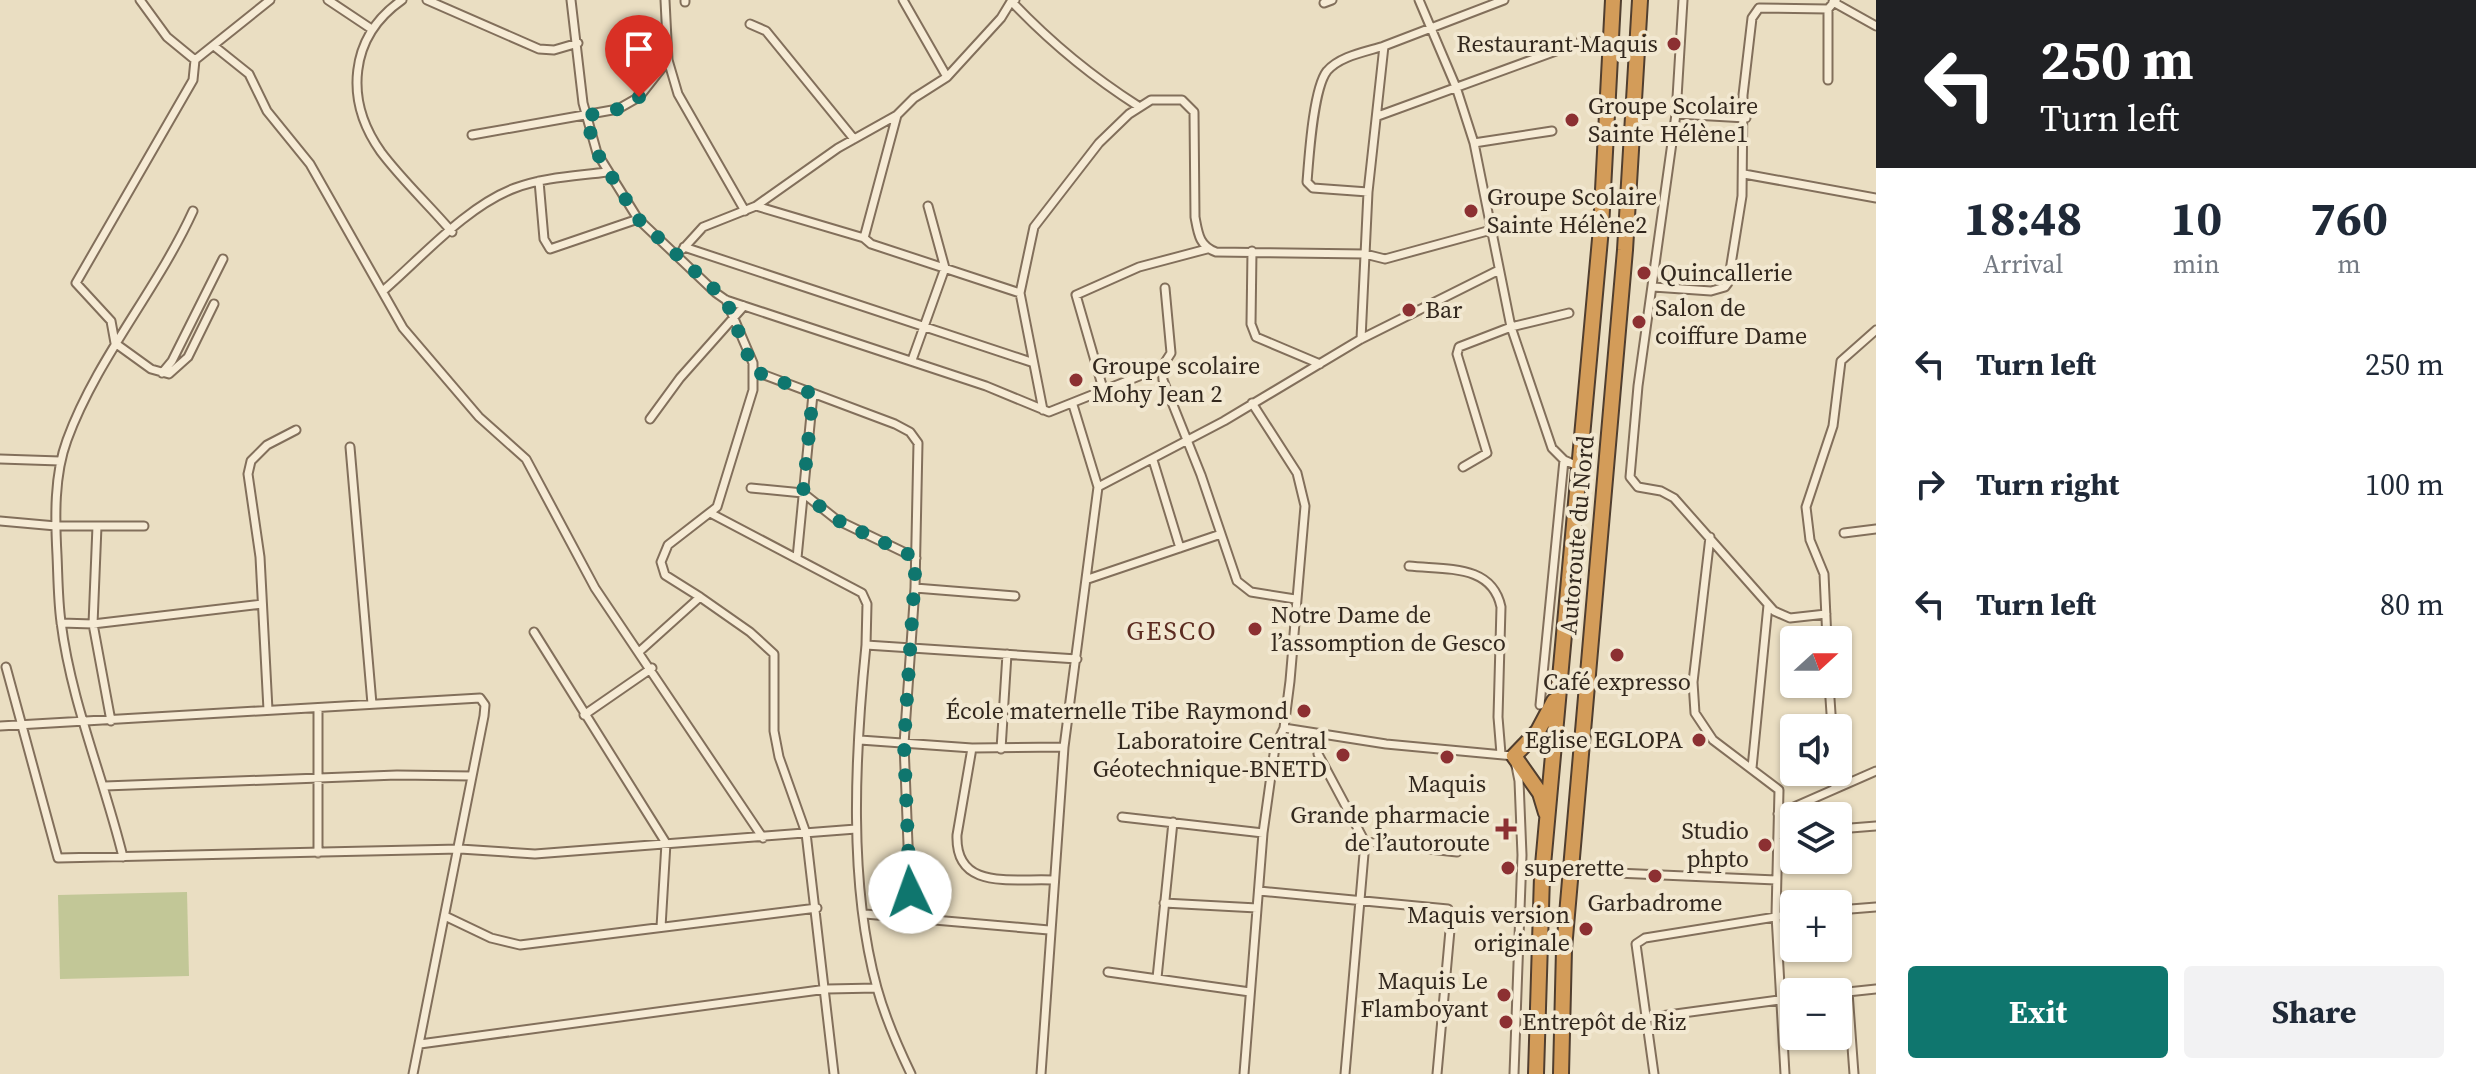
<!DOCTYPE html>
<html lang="en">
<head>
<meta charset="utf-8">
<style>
	body { margin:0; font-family:"Source Serif 4",serif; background:#f2f2f3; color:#1f2937; height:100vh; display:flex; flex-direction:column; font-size:30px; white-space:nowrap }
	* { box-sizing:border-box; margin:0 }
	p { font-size:26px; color:#747a83 }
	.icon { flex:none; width:44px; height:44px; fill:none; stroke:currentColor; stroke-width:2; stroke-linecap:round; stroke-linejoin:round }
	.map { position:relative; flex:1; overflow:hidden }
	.details { display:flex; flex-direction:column; background:#fff; width:600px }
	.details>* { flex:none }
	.top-card { background:#202124; color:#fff; overflow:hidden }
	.needle { width:52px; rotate:69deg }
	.controls { position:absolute; left:1780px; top:626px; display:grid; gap:16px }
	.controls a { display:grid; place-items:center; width:72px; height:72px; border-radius:8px; background:#fff; box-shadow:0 2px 6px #0004; font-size:40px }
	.pin { position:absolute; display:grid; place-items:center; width:68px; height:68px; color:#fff; margin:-82px -34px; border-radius:50% 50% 50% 0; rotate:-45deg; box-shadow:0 0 8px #0007 }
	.pin .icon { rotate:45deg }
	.me { position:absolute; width:88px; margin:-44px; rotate:357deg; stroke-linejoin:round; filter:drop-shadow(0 0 6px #0008) }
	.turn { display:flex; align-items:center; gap:28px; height:168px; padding:0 32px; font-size:36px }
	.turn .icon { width:104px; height:104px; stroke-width:2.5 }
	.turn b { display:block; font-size:56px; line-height:68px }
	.eta { display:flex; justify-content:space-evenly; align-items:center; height:136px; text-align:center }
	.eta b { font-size:48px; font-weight:700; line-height:56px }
	.action { display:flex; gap:16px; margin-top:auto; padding:16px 32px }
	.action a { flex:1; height:92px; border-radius:8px; background:#0f766e; color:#fff; font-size:32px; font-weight:700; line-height:92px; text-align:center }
	.action a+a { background:#f2f2f3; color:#1f2937 }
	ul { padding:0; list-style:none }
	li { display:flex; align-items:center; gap:24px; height:120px; padding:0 32px }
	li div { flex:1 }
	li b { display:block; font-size:30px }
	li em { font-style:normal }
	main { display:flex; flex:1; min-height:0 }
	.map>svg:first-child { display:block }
	.green { fill:#c2c797 }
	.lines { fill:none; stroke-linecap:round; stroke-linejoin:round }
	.minor-casing { stroke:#826f5b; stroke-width:11 }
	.motorway-casing { stroke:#503e2f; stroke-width:18 }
	.minor { stroke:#f6ebd5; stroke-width:7 }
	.motorway { stroke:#d39c59; stroke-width:14 }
	.route { stroke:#0f766e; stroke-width:14; stroke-dasharray:0 25.2 }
	.poi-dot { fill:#8c3032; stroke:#f2e8d1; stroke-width:3 }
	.labels { text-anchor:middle; stroke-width:8; stroke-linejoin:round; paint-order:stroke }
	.poi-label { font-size:24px; fill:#33281e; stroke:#f2e8d1; text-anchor:start }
	.street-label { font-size:24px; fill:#33281e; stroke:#f2e8d1 }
	.neighbourhood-label { font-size:26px; letter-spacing:2px; fill:#5c2c21; stroke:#f2e8d1 }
</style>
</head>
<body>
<main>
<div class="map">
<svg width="1876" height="1074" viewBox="0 0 1876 1074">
	<rect width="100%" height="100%" fill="#eadec2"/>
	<path class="green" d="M 187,892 L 189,976 L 60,979 L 58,895 Z"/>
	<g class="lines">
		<g class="minor-casing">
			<path id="minor" d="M 140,0 L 167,37 L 195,60
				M 328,0 L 370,28
				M 402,0 C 349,37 344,100 381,152 C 402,180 429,205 452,232
				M 427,0 L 539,49 L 554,50 L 578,43
				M 571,0 L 583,103 L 597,153 L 638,219 L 716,293 L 726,300 L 986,386 L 1049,412 L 1162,367
				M 665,0 L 668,60 L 678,94 L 745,211
				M 685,0 L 685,2
				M 1015,0 L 1012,2 C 1051,43 1091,76 1138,106
				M 1419,0 L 1456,87 L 1474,143 L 1511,327 L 1552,448 L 1564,460 L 1580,467
				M 1683,0 L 1676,114 L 1638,386 L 1630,477 L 1638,487 L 1661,491 L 1674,498 L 1774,611 L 1790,618 L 1826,614
				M 1833,2 L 1876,26
				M 1324,3 L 1332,0
				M 750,24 L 766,31 L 854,139
				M 214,46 L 249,74 L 267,111 L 310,164 L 403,328 L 479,417 L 526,459 L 595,588 L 763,838
				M 195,60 L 193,80 L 76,283 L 111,321 L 115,343 L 151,369 L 169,374 L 188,357 L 214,304
				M 195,60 L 270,0
				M 947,77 L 1001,18 L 1012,0
				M 1828,80 L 1828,9 L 1836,0
				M 1676,114 L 1746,118
				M 1378,116 L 1586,40
				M 472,135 L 618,109 L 639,97 L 668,60
				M 1474,143 L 1552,131
				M 1744,174 L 1876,198
				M 539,181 L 544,239 L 550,249 L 638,219
				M 1368,192 L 1313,188 L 1307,182 C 1309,158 1313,89 1327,71 C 1340,56 1365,52 1384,46
				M 756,206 L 864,238 L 871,244 L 1020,293
				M 864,238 L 897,115 L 914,98 L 947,77 L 903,0
				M 684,247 L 1031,362
				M 683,249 L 703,227 L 756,206 L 838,148 L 897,115
				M 1252,251 L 1251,324 L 1256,337 L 1320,364
				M 1653,287 L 1711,291 L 1725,287 L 1728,283 L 1742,196 L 1743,95 L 1752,18 L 1759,8 L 1828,9
				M 1165,288 L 1171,353 L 1162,367 L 1163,380 L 1201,475 L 1237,581 L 1251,592 L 1295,599
				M 384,290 C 423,256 467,206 515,188 C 544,177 577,176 607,172
				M 1361,339 L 1368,192 L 1384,46 L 1504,0
				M 912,360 L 945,268 L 928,206
				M 754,371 L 895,424 L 910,432 L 918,443 L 915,588 L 904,744 L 911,919
				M 162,373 L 172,361 L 223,259
				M 1104,392 L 1076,295 L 1139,267 L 1207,249
				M 1073,405 L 1098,487
				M 1043,410 L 1020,293 L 1034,227 L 1099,143 L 1129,114 L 1151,100 L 1182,100 L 1194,112 L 1195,217 C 1198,233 1199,246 1216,252 L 1365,254 L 1385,259 L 1491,230
				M 650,419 L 680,378 L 744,306
				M 350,447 L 372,704
				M 0,459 L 60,461
				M 1153,460 L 1180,548
				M 1463,467 L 1487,453 L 1457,354 L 1459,347 L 1511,327 L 1569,313
				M 751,488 L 803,493 L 837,520 L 916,558
				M 712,514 L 862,593 L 867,604 L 866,645 L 1077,659
				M 0,521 L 56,526 L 144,526
				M 97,526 L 93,624 L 111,721
				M 1844,533 L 1876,529
				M 1710,537 L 1693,682 L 1695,713 L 1713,740 L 1779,790 L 1776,915 L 1785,1074
				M 797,558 L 813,394
				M 1409,566 C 1447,570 1492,564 1501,607 L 1498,717 L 1501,754
				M 1088,579 L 1221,534
				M 915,588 L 1015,596
				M 700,597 L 750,632 L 774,654 L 774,731 L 779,757 L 806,833 L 834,1074
				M 61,623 L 93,624 L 262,604
				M 534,632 L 666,843 L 661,927
				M 1827,640 L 1824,574 L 1810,540 L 1806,507 L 1833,426 L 1841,361 L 1876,330
				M 866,645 C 855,754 848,882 877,988 C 885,1017 898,1047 911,1074
				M 640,651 L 700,597 L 665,575 L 661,562 L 668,545 L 717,507 L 753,390 L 753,363 L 726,300
				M 6,667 L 58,858 L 460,849 L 535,854 L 856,829
				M 1829,684 L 1832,728
				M 1540,705 L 1564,460
				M 318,708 L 318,853
				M 268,710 L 260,557 L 248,474 L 251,461 L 267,445 L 296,430
				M 584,715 L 652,668
				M 0,726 L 480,698 L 485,705 L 484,716 L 413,1074
				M 1284,728 L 1386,744 L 1514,756 L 1519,781 L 1522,855 L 1514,1074
				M 1318,735 L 1318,754 L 1365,842 L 1345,1074
				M 860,740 L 972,748 L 1064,747
				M 972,748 L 957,835 C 955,891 1012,878 1053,880
				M 1001,749 L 1007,654
				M 1752,768 L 1768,605
				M 1834,772 L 1835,787
				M 105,786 L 397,775 L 472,776
				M 1778,814 L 1876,771
				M 1122,817 L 1263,833
				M 1838,829 L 1876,826
				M 1778,835 L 1794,833
				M 1365,842 L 1457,852
				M 123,857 C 104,779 71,702 61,622 C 58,600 58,577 57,555 C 55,518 54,475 67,440 C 97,358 157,290 193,211
				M 1571,871 L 1776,880
				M 1259,891 L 1448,909 L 1451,919 L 1437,1074
				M 1164,903 L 1257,908
				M 1838,910 L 1876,907
				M 865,914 L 1049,930
				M 447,917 L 491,938 L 520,945 L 817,908
				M 1108,972 L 1250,992
				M 1157,978 L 1173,822
				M 1848,992 L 1854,1074
				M 1838,993 L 1876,989
				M 1646,1018 L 1794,998
				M 420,1044 L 827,989 L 877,988
				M 1041,1074 L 1064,747 L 1098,487 L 1224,421 L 1361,339 L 1499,270
				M 1244,1074 L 1263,833 L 1275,747 L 1284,728 L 1290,681 L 1305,506 L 1297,473 L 1252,403
				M 1654,1074 L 1636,944 L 1645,938 L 1794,914"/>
		</g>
		<g class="motorway-casing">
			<path id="motorway" d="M 1546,813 L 1540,793 L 1514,756 L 1538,731 L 1554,701
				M 1536,1074 L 1542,876 L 1601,228 L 1613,0
				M 1561,1074 L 1564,949 L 1625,250 L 1640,0"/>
		</g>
		<use href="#minor" class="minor"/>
		<use href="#motorway" class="motorway"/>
	</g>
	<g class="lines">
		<path class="route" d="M 639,97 L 618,109 L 585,116 L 597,153 L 638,219 L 726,300 L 754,371 L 813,394 L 803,493 L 837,520 L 916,558 L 904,744 L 910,892"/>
	</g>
	<g class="poi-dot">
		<circle cx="1674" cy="44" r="8"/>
		<circle cx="1572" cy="120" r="8"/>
		<circle cx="1471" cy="211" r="8"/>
		<circle cx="1644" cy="273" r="8"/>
		<circle cx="1409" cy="310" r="8"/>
		<circle cx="1639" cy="322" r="8"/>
		<circle cx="1076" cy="380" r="8"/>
		<circle cx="1255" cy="629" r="8"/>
		<circle cx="1617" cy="655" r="8"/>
		<circle cx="1304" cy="711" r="8"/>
		<circle cx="1699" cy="740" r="8"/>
		<circle cx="1343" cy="755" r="8"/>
		<circle cx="1447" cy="757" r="8"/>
		<path d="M1502 817h8v8h8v8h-8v8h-8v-8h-8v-8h8z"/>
		<circle cx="1765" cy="845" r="8"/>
		<circle cx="1508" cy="868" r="8"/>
		<circle cx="1655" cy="876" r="8"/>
		<circle cx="1586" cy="929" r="8"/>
		<circle cx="1504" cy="995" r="8"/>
		<circle cx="1506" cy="1022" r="8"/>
	</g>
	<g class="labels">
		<g class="poi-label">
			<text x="1658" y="52" text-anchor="end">Restaurant-Maquis</text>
			<text x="1588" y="114">Groupe Scolaire<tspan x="1588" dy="28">Sainte Hélène1</tspan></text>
			<text x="1487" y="205">Groupe Scolaire<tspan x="1487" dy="28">Sainte Hélène2</tspan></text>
			<text x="1660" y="281">Quincallerie</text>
			<text x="1655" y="316">Salon de<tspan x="1655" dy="28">coiffure Dame</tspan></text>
			<text x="1425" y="318">Bar</text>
			<text x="1092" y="374">Groupe scolaire<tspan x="1092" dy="28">Mohy Jean 2</tspan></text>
			<text x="1271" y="623">Notre Dame de<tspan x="1271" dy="28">l’assomption de Gesco</tspan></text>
			<text x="1617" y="690" text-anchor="middle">Café expresso</text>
			<text x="1288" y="719" text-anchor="end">École maternelle Tibe Raymond</text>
			<text x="1683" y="748" text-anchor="end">Eglise EGLOPA</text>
			<text x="1327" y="749" text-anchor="end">Laboratoire Central<tspan x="1327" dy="28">Géotechnique-BNETD</tspan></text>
			<text x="1447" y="792" text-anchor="middle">Maquis</text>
			<text x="1490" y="823" text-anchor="end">Grande pharmacie<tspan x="1490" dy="28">de l’autoroute</tspan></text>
			<text x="1749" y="839" text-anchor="end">Studio<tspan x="1749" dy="28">phpto</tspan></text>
			<text x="1524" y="876">superette</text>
			<text x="1655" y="911" text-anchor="middle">Garbadrome</text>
			<text x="1570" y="923" text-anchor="end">Maquis version<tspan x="1570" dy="28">originale</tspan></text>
			<text x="1488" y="989" text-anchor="end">Maquis Le<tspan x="1488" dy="28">Flamboyant</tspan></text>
			<text x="1522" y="1030">Entrepôt de Riz</text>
		</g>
		<g class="street-label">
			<text transform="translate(1577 535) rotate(-85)" y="8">Autoroute du Nord</text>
		</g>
		<g class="neighbourhood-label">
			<text x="1172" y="640">GESCO</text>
		</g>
	</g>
</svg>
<div class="controls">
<a><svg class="needle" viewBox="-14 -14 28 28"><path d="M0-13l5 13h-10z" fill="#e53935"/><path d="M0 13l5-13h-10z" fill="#747a83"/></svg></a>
<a><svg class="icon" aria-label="sound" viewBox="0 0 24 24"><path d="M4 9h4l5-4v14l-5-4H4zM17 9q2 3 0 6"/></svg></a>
<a><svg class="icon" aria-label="layers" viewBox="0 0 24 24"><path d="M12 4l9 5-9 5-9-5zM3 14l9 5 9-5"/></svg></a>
<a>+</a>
<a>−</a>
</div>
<div class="pin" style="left:639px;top:97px;background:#d93025"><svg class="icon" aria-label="arrive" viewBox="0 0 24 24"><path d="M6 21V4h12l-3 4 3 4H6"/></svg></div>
<svg class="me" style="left:910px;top:892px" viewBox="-20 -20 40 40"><circle r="19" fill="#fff"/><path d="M0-13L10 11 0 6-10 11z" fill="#0f766e"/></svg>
</div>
<section class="details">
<div class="top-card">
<div class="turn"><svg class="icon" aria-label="left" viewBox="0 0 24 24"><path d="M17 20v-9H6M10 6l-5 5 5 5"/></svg><div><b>250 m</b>Turn left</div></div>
</div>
<div class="eta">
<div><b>18:48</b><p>Arrival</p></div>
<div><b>10</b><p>min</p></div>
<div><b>760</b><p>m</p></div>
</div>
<ul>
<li><svg class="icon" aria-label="left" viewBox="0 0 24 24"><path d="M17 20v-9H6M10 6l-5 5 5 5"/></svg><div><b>Turn left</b></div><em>250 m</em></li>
<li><svg class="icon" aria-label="right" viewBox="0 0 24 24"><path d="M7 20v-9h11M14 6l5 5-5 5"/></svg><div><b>Turn right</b></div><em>100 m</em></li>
<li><svg class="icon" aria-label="left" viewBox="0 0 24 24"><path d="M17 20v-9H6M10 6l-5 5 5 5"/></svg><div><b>Turn left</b></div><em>80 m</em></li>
</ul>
<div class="action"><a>Exit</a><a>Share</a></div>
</section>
</main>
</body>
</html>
